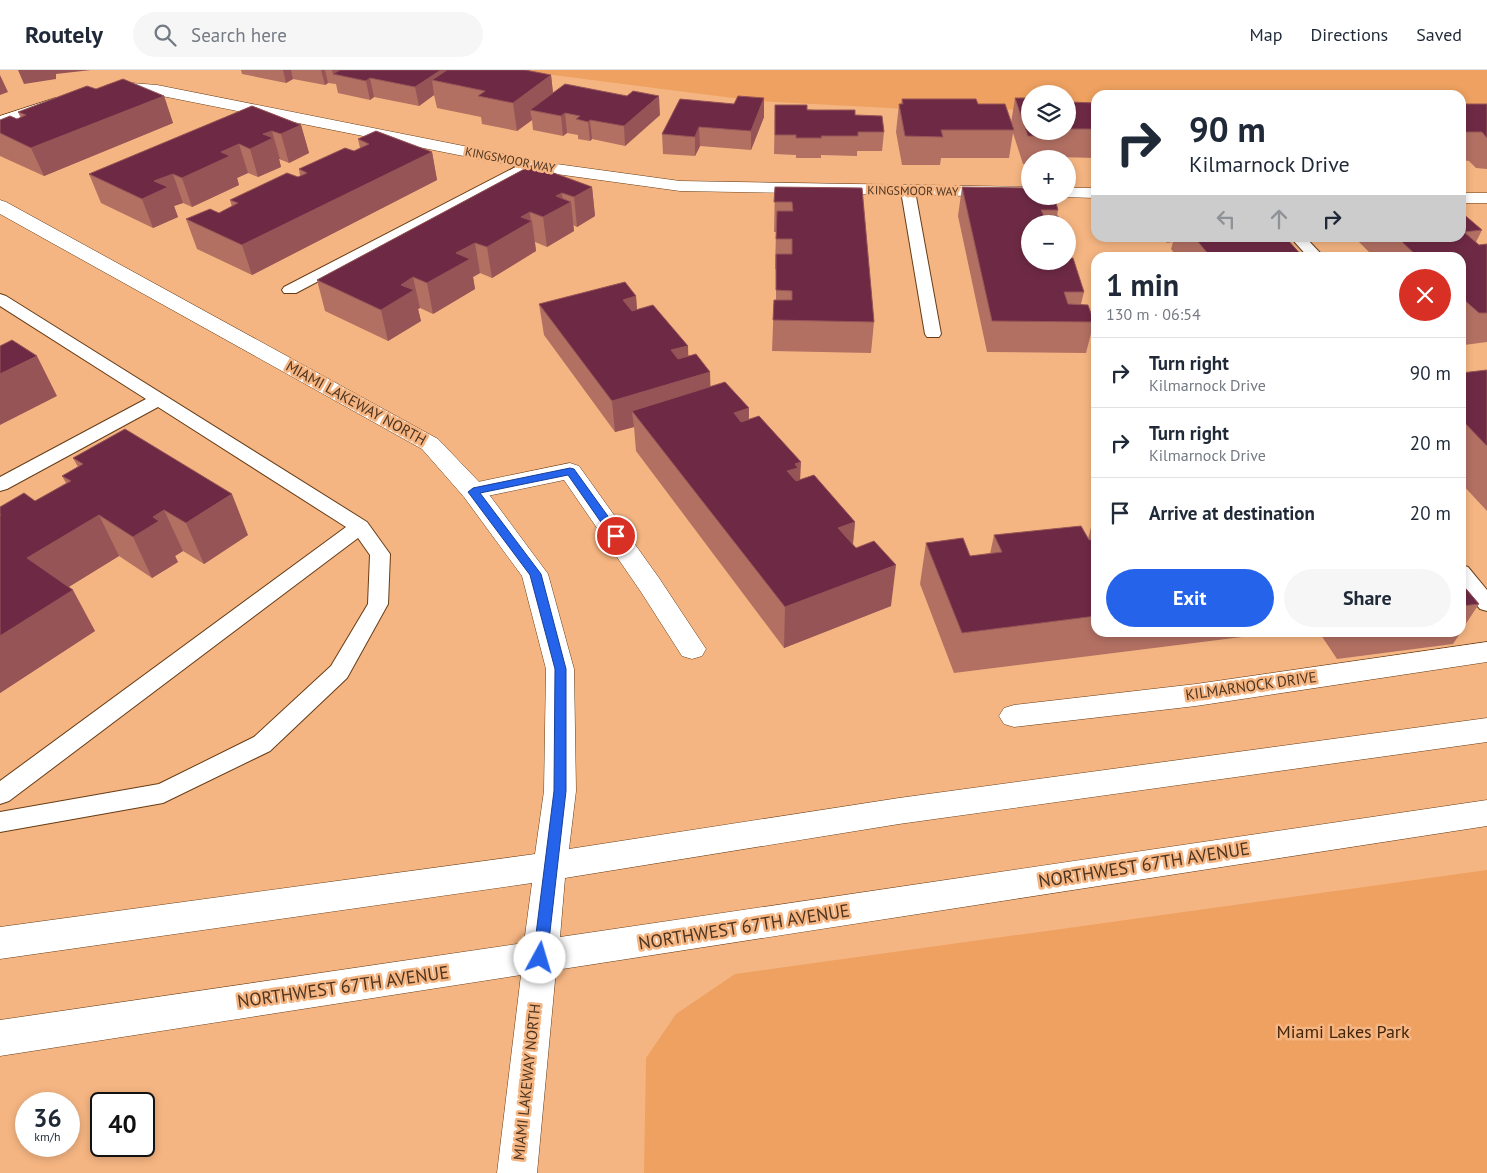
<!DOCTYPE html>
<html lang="en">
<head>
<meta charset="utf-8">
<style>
	body { margin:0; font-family:"PT Sans",sans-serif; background:#f6f6f7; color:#1f2937; height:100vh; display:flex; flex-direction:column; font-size:19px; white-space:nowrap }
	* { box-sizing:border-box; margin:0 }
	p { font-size:16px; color:#747a83 }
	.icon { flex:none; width:28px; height:28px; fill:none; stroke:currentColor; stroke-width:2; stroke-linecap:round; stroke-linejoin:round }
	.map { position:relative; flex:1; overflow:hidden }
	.drawer { position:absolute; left:1091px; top:182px; width:375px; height:385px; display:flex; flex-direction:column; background:#fff; border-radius:15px; box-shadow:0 2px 8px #0003 }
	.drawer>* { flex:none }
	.guide { position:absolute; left:1091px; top:20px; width:375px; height:152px; border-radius:15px; box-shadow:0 2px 8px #0003; background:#fff; color:#1f2937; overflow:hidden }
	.buttons { position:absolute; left:1021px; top:15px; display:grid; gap:10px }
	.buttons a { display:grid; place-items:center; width:55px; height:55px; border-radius:50%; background:#fff; box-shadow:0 2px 8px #0003; font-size:25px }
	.speed { position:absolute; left:15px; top:1022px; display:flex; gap:10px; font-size:25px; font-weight:700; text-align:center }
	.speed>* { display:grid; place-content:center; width:65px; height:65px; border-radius:50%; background:#fff; box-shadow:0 2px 8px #0003; line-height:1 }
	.speed small { font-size:12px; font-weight:400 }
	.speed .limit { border:2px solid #111; border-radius:8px; background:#fff; color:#111 }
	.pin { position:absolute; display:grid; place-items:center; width:42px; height:42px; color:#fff; margin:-21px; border:2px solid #fff; border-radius:50%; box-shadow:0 1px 5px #0007 }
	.me { position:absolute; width:55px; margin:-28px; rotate:6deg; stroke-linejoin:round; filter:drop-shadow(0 0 4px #0008) }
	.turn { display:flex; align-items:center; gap:18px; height:105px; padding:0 15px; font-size:22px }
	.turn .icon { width:65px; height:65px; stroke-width:2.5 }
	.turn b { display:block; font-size:35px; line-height:42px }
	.lanes { display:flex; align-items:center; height:48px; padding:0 15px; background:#0003; justify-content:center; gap:25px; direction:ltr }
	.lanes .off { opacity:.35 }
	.round { display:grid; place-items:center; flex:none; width:52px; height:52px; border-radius:26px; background:#f6f6f7 }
	.summary { display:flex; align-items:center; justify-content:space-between; height:85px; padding:0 15px }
	h1 { font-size:30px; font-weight:700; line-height:38px }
	.button { display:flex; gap:10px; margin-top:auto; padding:10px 15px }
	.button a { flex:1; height:58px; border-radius:30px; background:#2563eb; color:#fff; font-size:20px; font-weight:700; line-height:58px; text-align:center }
	.button a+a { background:#f6f6f7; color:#1f2937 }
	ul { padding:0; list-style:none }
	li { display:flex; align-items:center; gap:15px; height:70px; padding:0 15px; border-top:1px solid #e0e1e3 }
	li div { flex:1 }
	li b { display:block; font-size:19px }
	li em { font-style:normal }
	header { display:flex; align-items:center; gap:30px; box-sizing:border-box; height:70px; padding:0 25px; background:#fff; border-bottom:1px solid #e0e1e3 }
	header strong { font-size:24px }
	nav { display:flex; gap:28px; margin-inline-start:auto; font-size:18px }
	.search { width:350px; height:45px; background:#f6f6f7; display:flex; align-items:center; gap:12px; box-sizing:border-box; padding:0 18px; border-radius:28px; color:#747a83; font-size:19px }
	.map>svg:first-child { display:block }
	.green { fill:#eea160 }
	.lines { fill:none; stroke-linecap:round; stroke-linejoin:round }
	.lane-casing { stroke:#673c15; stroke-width:2 }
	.street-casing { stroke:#673c15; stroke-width:1 }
	.secondary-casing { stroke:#673c15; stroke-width:1 }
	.lane { fill:#fff; fill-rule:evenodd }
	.street { fill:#fff; fill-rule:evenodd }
	.secondary { fill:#fff; fill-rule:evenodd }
	.wall { fill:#b27063 }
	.shaded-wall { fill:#965457 }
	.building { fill:#6e2a44; stroke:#965457 }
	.route { fill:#2563eb; stroke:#184099 }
	.labels { text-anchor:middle; stroke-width:5; stroke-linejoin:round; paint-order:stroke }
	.far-street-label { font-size:12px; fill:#4e341f; stroke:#f5b582 }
	.street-label { font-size:15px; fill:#4e341f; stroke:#f5b582 }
	.near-street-label { font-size:18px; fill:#4e341f; stroke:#f5b582 }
	.near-park-label { font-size:18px; fill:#442508; stroke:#f5b582 }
</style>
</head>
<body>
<header>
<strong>Routely</strong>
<div class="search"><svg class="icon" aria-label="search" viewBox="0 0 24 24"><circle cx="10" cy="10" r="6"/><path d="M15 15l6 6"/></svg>Search here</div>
<nav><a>Map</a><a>Directions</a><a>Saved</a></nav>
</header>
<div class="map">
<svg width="1487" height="1103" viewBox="0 0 1487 1103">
	<rect width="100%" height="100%" fill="#f5b582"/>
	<path class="green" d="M 514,0 L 1487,0 L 1487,42 L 1461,42 L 1461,25 L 1096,25 L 1096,38 L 1068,38 L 1068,24 L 1030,24 L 1030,39 L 944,41 L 756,31 Z
		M 1487,800 L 1487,1103 L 644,1103 L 646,988 L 676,944 L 735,904 Z"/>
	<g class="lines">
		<g class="lane-casing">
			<path id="lane" d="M 529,90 L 534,91 L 536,94 L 534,97 L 296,223 L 284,223 L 282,220 L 284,217 Z
				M 908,117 L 915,121 L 941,264 L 939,267 L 927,267 L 925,264 L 901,121 Z
				M 1291,168 L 1306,168 L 1325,188 L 1309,188 Z
				M 0,224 L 6,226 L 367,452 L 390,484 L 388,534 L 347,608 L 270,681 L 163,733 L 0,762 L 0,742 L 159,714 L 254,667 L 331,596 L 368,534 L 370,485 L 358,468 L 9,731 L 0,734 L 0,711 L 346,457 L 158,337 L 7,419 L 0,421 L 0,407 L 146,329 L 0,236 Z
				M 1461,495 L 1468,497 L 1487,520 L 1487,541 L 1480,539 L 1461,516 Z"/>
		</g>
		<g class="street-casing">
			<path id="street" d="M 118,12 L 157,15 L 549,93 L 680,111 L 1030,117 L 1030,126 L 1035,126 L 1030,127 L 680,121 L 549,103 L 157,25 L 105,22 L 103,19 L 105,16 Z
				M 55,28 L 61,30 L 63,33 L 61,36 L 0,56 L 0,46 Z
				M 1068,118 L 1096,118 L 1096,128 L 1062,127 L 1068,126 Z
				M 1461,123 L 1487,123 L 1487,133 L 1461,133 Z
				M 570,393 L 579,396 L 659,508 L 706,579 L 702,586 L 692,589 L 682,586 L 641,522 L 564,410 L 473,429 L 464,427 L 461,421 L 464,415 L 473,413 Z
				M 1487,572 L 1487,592 L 1196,636 L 1014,657 L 1004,654 L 999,646 L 1004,638 L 1014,635 L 1196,614 Z"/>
		</g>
		<g class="secondary-casing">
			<path id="secondary" d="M 0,130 L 6,132 L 438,369 L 482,415 L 548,504 L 574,599 L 576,721 L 569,779 L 899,728 L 1487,648 L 1487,672 L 899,754 L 565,808 L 560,867 L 1487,730 L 1487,756 L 556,900 L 537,1103 L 497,1103 L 521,905 L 0,986 L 0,950 L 524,873 L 532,813 L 0,889 L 0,857 L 535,784 L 544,721 L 546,599 L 522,506 L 464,427 L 422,379 L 0,144 Z"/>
		</g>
		<use href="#lane" class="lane"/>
		<use href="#street" class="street"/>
		<use href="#secondary" class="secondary"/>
	</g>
	<path class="wall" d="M 241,0 L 525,0 L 551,5 L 553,23 L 660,45 L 625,76 L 592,69 L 590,71 L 578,69 L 578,65 L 567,63 L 563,66 L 533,60 L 532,50 L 517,61 L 482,54 L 481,47 L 437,38 L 434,25 L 419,36 L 374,27 L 370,30 L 338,23 L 336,14 L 328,13 L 325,15 L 293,9 L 286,13 L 242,4 Z
		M 96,19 L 164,26 L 173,53 L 44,106 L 0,86 L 0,50 L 17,49 L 21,48 L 18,42 Z
		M 1015,28 L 1030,61 L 1068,61 L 1068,32 L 1096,33 L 1096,88 L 1056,87 L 1056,89 L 1030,89 L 1030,94 L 1023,94 L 1013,63 L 1009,88 L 941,88 L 940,95 L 902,95 L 896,62 L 899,34 L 901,34 L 902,29 L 978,34 L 1011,53 Z
		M 680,29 L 764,47 L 751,80 L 700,76 L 695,86 L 663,84 L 662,64 Z
		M 1461,34 L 1487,34 L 1487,99 L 1476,98 L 1469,91 L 1461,90 Z
		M 775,35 L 855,45 L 884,62 L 882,81 L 857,81 L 857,86 L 821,85 L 821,88 L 796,88 L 796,85 L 774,84 Z
		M 252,36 L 301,55 L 309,83 L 289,93 L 279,89 L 281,97 L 258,107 L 248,103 L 237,108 L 239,115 L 192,137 L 183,133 L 174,136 L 178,147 L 153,158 L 101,133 L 89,104 Z
		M 358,69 L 432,82 L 437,110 L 252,205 L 197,179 L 186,149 L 219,143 L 232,137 L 230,130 L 298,107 L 300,106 L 299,99 L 354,81 L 360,78 Z
		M 532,95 L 592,117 L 595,146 L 577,157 L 573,155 L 574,161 L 547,177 L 535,172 L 536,181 L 492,208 L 480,203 L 473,207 L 475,219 L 433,244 L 420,238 L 418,239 L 421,251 L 388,271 L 325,241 L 317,210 Z
		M 775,117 L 862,118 L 874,252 L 871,283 L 772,281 L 774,230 L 776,230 L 776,199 L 775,199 L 776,162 L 774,162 Z
		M 962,117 L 1058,140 L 1057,146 L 1030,154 L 1084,222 L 1081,234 L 1094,252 L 1086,283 L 987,282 L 958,146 Z
		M 1461,142 L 1482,160 L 1476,172 L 1479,175 L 1487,174 L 1487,272 L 1464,275 L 1461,272 L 1461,188 L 1375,188 L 1355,168 L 1461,168 Z
		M 1163,168 L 1286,168 L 1304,188 L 1178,188 L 1171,179 L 1173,172 L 1167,173 Z
		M 636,226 L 637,239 L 689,286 L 710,302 L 710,317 L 749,338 L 749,349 L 800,410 L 855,452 L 853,475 L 891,536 L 784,578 L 636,381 L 634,357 L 615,362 L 544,265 L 539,234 Z
		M 1487,300 L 1487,441 L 1461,413 L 1461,303 Z
		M 73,388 L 248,465 L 204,494 L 183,481 L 175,486 L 178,492 L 152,508 L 119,486 L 68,517 L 95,561 L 0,623 L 35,431 L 66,413 L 62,406 L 78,397 Z
		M 1096,452 L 1096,562 L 1282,562 L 954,603 L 920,514 L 926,473 L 970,486 L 990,484 L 994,465 L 1088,469 L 1092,453 Z
		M 1461,513 L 1479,534 L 1461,561 Z
		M 1319,562 L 1461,562 L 1453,574 L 1337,589 Z"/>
	<path class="shaded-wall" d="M 18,0 L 91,0 L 56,4 L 56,9 L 24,14 Z
		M 283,0 L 291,0 L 293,9 L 286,13 Z
		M 321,0 L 325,0 L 328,13 L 325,15 Z
		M 332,0 L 358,0 L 333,4 L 335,14 Z
		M 441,0 L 452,0 L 432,10 L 434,25 L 419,36 L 415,17 Z
		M 0,5 L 8,22 L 0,25 Z
		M 551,5 L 554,32 L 530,40 L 532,50 L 517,61 L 513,33 Z
		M 370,8 L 374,27 L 370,30 L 366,11 Z
		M 164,26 L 173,53 L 44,106 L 31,78 Z
		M 659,26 L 660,45 L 625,76 L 624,56 Z
		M 764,28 L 764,47 L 751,80 L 751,61 Z
		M 565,43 L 567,63 L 563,66 L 561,46 Z
		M 590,50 L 592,69 L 590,71 L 588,52 Z
		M 301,55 L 309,83 L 289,93 L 281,64 Z
		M 699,57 L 700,76 L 695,86 L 695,67 Z
		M 272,61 L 280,89 L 279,89 L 281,97 L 258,107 L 250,79 L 263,64 Z
		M 239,74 L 248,103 L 237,108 L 239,115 L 192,137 L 182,108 L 221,82 Z
		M 432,82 L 437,110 L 252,205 L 242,175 Z
		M 173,104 L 183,133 L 174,136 L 178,147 L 153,158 L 142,129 L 154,111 Z
		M 592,117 L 595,146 L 577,157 L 574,127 Z
		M 562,123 L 564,136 L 571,132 L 574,161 L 547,177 L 543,147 L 556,126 Z
		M 530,142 L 531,152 L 532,151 L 536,181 L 492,208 L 487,177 L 521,147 Z
		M 475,173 L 480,203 L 473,207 L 475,219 L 433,244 L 427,213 L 456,183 Z
		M 413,207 L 420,238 L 418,239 L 421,251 L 388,271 L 381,240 L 401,215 Z
		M 636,226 L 638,257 L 623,230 Z
		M 688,276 L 689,307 L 671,280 Z
		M 37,286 L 57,326 L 0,355 L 0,304 Z
		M 710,302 L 711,333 L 632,341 L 634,357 L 615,362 L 612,331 Z
		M 749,338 L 748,378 L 734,343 Z
		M 801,392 L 799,432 L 787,401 L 795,394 Z
		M 232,424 L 248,465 L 204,494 L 186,453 Z
		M 164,440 L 183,481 L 175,486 L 178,492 L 152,508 L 133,467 L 153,447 Z
		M 99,445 L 119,486 L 51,528 L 27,488 Z
		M 855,452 L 851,492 L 838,458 Z
		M 896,495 L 891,536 L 784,578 L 785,537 Z
		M 73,520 L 95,561 L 0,623 L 0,566 Z"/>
	<path class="building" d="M 340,0 L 441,0 L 415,17 L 370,8 L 366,11 L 333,4 Z
		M 447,0 L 525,0 L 551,5 L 513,33 L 478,26 L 485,21 L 432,10 Z
		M 123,9 L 164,26 L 31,78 L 0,63 L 0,50 L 10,46 L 17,49 L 26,45 L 18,42 L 87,16 L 96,19 Z
		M 565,14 L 627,26 L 633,21 L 659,26 L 624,56 L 590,50 L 588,52 L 576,49 L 580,46 L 565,43 L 561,46 L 530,40 Z
		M 1135,23 L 1170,23 L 1171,25 L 1136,25 Z
		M 738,26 L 764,28 L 751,61 L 699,57 L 695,67 L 662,64 L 680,29 L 734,34 Z
		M 1015,28 L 1030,28 L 1030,61 L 1059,61 L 1060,66 L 1028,66 Z
		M 902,29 L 976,29 L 978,34 L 1005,34 L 1014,60 L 941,60 L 943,67 L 905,66 L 899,34 L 903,34 Z
		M 1068,32 L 1096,33 L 1096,59 L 1068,59 Z
		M 1461,34 L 1487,34 L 1487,68 L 1482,62 L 1461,62 Z
		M 775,35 L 807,35 L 807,40 L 855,40 L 855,45 L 882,46 L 884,62 L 858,62 L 858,66 L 821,66 L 822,68 L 796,68 L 796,65 L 775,65 Z
		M 252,36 L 301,55 L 281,64 L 272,61 L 263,64 L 273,68 L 250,79 L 239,74 L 221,82 L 230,86 L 182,108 L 173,104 L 154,111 L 168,117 L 142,129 L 89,104 Z
		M 376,61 L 432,82 L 242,175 L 186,149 L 210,139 L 219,143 L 238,133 L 230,130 L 287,103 L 298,107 L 307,103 L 299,99 L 345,78 L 354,81 L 369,74 L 358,69 Z
		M 532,95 L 592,117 L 574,127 L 562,123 L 556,126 L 571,132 L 543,147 L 530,142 L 521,147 L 532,151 L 487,177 L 475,173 L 456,183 L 470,189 L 427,213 L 413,207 L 401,215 L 414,220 L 381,240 L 317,210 Z
		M 775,117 L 862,118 L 874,252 L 773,250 L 774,230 L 792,230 L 792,221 L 776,220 L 776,184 L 792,184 L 792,169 L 776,169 L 777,141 L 793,141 L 792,132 L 774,132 Z
		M 962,117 L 1030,118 L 1030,126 L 1054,126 L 1058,140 L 1041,140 L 1044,146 L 1058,146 L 1061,154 L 1030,154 L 1030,191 L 1068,191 L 1068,188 L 1073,188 L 1084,222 L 1064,222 L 1068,234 L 1088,235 L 1094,252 L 992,251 Z
		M 1461,142 L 1482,160 L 1464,162 L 1479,175 L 1487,174 L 1487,243 L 1479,243 L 1461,227 L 1461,188 L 1419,188 L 1398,168 L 1461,168 Z
		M 1195,168 L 1286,168 L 1304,188 L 1228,188 L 1225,184 L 1209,185 Z
		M 625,212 L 636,226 L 623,230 L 632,241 L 653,235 L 688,276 L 671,280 L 678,289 L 696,284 L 710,302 L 612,331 L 539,234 Z
		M 12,270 L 37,286 L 0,304 L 0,276 Z
		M 1487,300 L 1487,376 L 1461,349 L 1461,303 Z
		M 725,312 L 749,338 L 734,343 L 741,352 L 759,346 L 801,392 L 795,394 L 798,398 L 787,401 L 796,411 L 814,405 L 855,452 L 838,458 L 856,478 L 874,471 L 896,495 L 785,537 L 632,341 Z
		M 125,359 L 232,424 L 186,453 L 164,440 L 153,447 L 159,451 L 133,467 L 99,445 L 27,488 L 73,520 L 0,566 L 0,445 L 1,445 L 0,444 L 0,437 L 24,423 L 35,431 L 71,411 L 62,406 L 83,394 L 73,388 Z
		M 1096,452 L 1096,459 L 1092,453 Z
		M 1081,456 L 1089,470 L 1096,469 L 1096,546 L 962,563 L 926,473 L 963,468 L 970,486 L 1002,482 L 994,465 Z
		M 1461,513 L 1479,534 L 1461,536 Z"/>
	<path class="route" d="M 570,398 L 574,399 L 620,463 L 621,466 L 620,468 L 612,468 L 568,405 L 480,423 L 541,504 L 566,599 L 566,721 L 547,888 L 545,892 L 540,894 L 535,892 L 533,888 L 554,721 L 555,599 L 530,505 L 468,422 L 473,418 Z"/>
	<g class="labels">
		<g class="far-street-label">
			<text transform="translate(510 90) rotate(11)" y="4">KINGSMOOR WAY</text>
			<text transform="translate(913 121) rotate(1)" y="4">KINGSMOOR WAY</text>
		</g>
		<g class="street-label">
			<text transform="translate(356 333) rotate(29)" y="5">MIAMI LAKEWAY NORTH</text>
			<text transform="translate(1251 616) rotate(-8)" y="5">KILMARNOCK DRIVE</text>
			<text transform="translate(527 1012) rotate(-84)" y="5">MIAMI LAKEWAY NORTH</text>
		</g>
		<g class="near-street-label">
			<text transform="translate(1144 795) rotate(-9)" y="6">NORTHWEST 67TH AVENUE</text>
			<text transform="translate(744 857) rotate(-9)" y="6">NORTHWEST 67TH AVENUE</text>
			<text transform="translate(343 917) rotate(-8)" y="6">NORTHWEST 67TH AVENUE</text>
		</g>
		<g class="near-park-label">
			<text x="1343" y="968">Miami Lakes Park</text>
		</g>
	</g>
</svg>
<div class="buttons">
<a><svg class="icon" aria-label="layers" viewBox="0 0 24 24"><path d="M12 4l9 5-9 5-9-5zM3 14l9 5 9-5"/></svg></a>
<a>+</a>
<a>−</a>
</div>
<div class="speed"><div>36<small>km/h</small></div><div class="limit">40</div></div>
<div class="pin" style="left:616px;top:466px;background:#d93025"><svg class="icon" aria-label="arrive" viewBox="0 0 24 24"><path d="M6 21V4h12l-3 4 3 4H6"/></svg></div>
<svg class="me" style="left:540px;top:888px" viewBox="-20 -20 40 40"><circle r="19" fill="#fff"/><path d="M0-13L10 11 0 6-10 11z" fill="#2563eb"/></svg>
<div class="guide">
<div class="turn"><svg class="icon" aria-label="right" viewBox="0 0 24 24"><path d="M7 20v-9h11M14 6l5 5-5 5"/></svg><div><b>90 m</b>Kilmarnock Drive</div></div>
<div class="lanes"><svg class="icon off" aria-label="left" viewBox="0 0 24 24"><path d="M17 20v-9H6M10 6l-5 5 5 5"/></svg><svg class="icon off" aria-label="ahead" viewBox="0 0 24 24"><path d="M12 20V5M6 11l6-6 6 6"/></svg><svg class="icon" aria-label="right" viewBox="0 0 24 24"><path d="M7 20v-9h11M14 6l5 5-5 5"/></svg></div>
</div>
<section class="drawer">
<div class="summary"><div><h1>1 min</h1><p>130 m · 06:54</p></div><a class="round" style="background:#d93025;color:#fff"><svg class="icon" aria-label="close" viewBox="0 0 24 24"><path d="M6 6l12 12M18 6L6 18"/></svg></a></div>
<ul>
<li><svg class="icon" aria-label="right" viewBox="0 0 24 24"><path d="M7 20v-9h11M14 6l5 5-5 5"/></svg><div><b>Turn right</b><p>Kilmarnock Drive</p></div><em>90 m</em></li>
<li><svg class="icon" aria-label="right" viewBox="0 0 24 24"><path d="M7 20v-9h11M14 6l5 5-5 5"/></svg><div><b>Turn right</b><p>Kilmarnock Drive</p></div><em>20 m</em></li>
<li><svg class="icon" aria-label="arrive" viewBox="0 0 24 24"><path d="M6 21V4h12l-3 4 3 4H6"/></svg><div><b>Arrive at destination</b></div><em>20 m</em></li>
</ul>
<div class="button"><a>Exit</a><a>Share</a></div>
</section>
</div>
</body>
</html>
